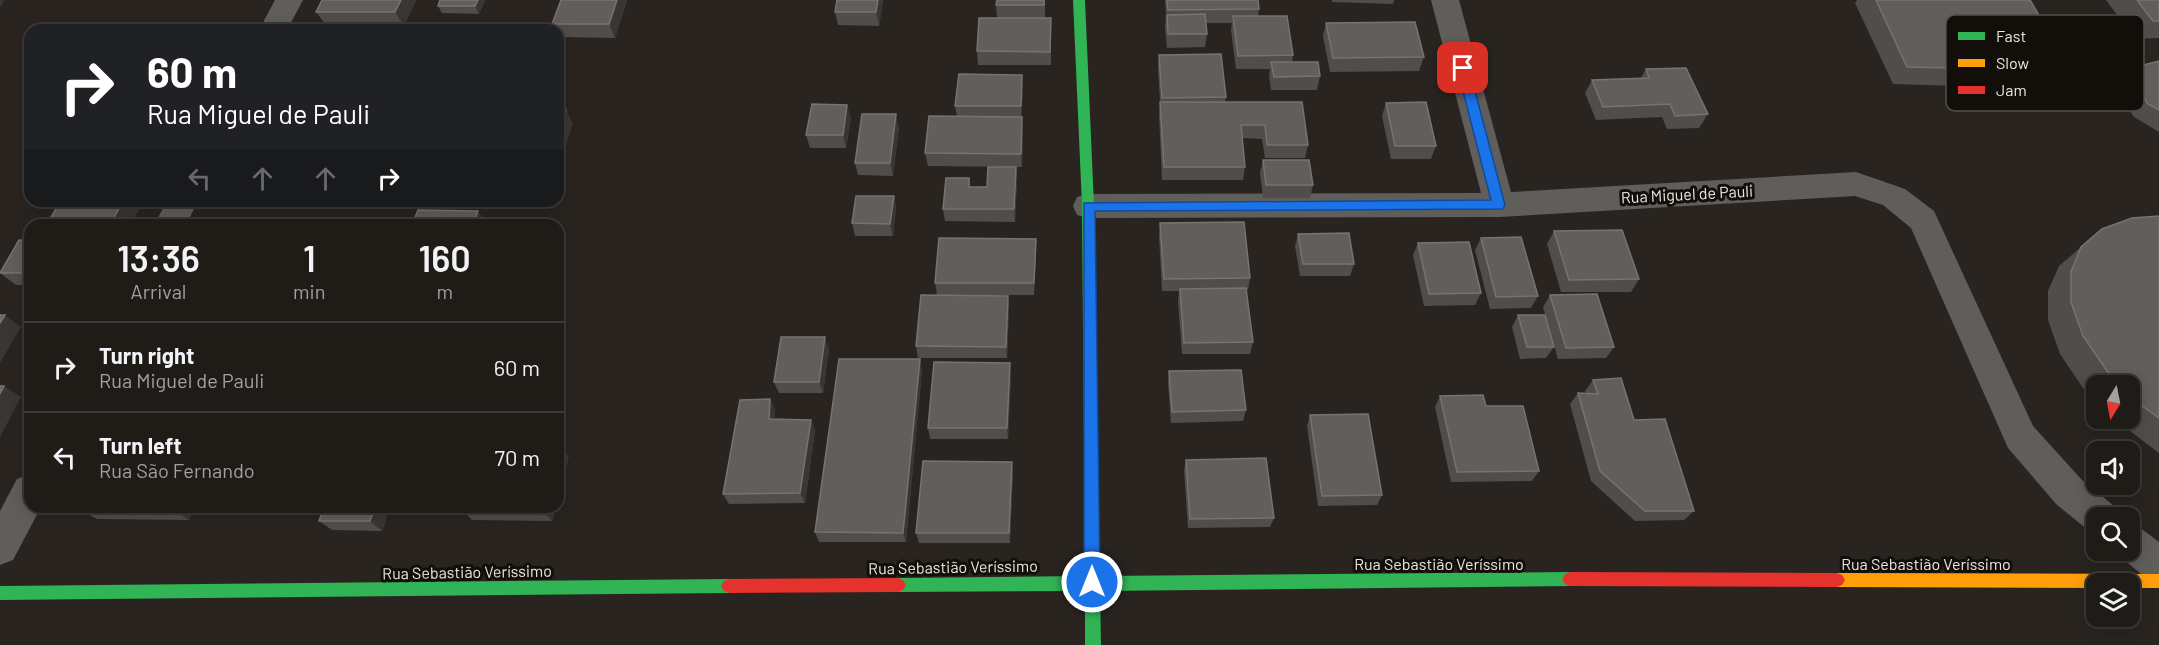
<!DOCTYPE html>
<html lang="en">
<head>
<meta charset="utf-8">
<style>
	body { margin:0; font-family:Barlow,sans-serif; background:#272420; color:#f1f3f6; height:100vh; display:flex; flex-direction:column; font-size:22px; white-space:nowrap }
	* { box-sizing:border-box; margin:0 }
	p { font-size:20px; color:#a1a1a1 }
	.icon { flex:none; width:33px; height:33px; fill:none; stroke:currentColor; stroke-width:2; stroke-linecap:round; stroke-linejoin:round }
	.map { position:relative; flex:1; overflow:hidden }
	.side { position:absolute; left:24px; top:219px; width:540px; height:294px; display:flex; flex-direction:column; background:#1f1b17; border-radius:18px; box-shadow:0 3px 15px #0003,0 0 0 2px #3c3936 }
	.side>* { flex:none }
	.banner { position:absolute; left:24px; top:24px; width:540px; height:183px; border-radius:18px; box-shadow:0 3px 15px #0003,0 0 0 2px #3c3936; background:#202124; color:#fff; overflow:hidden }
	.needle { width:39px; rotate:190deg }
	.tools { position:absolute; left:2086px; top:375px; display:grid; gap:12px }
	.tools a { display:grid; place-items:center; width:54px; height:54px; border-radius:12px; background:#1f1b17; box-shadow:0 3px 15px #0003,0 0 0 2px #3c3936; font-size:30px }
	.pin { position:absolute; display:grid; place-items:center; width:51px; height:51px; color:#fff; margin:-26px; border-radius:12px; box-shadow:0 3px 9px #0006 }
	.me { position:absolute; width:66px; margin:-33px; rotate:0deg; stroke-linejoin:round; filter:drop-shadow(0 0 4px #0008) }
	.turn { display:flex; align-items:center; gap:21px; height:126px; padding:0 24px; font-size:27px }
	.turn .icon { width:78px; height:78px; stroke-width:2.5 }
	.turn b { display:block; font-size:42px; line-height:51px }
	.lanes { display:flex; align-items:center; height:57px; padding:0 24px; background:#0003; justify-content:center; gap:30px; direction:ltr }
	.lanes .off { opacity:.35 }
	.eta { display:flex; justify-content:space-evenly; align-items:center; height:102px; text-align:center }
	.eta b { font-size:36px; font-weight:600; line-height:42px }
	ul { padding:0; list-style:none }
	li { display:flex; align-items:center; gap:18px; height:90px; padding:0 24px; border-top:2px solid #3c3936 }
	li div { flex:1 }
	li b { display:block; font-size:22px }
	li em { font-style:normal }
	.map>svg:first-child { display:block }
	.lines { fill:none; stroke-linecap:round; stroke-linejoin:round }
	.street { fill:#605e5b; fill-rule:evenodd }
	.fast { fill:#30b455; fill-rule:evenodd }
	.slow { fill:#ff9f0a; fill-rule:evenodd }
	.jam { fill:#e5322d; fill-rule:evenodd }
	.wall { fill:#514d4c }
	.shaded-wall { fill:#3a3633 }
	.building { fill:#615e5c; stroke:#777371; stroke-width:1.5 }
	.route { fill:#1a73e8; stroke:#114b97; stroke-width:1.5 }
	.labels { text-anchor:middle; stroke-width:6; stroke-linejoin:round; paint-order:stroke }
	.street-label { font-size:16px; fill:#ece6e0; stroke:#120e0a }
	.key { fill:#120e0a; stroke:#534f4a; stroke-width:1.5 }
	.key-label { font-size:16px; fill:#ece6e0 }
</style>
</head>
<body>
<div class="map">
<svg width="2159" height="645" viewBox="0 0 2159 645">
	<rect width="100%" height="100%" fill="#29241f"/>
	<g class="lines">
		<path class="street" d="M 275,0 L 303,0 L 287,30 L 259,30 Z
			M 1431,0 L 1459,0 L 1511,192 L 1856,172 L 1905,189 L 1934,211 L 2033,426 L 2082,480 L 2114,506 L 2119,518 L 2097,518 L 2097,533 L 2088,530 L 2056,504 L 2008,448 L 1911,228 L 1883,205 L 1855,196 L 1499,217 L 1088,218 L 1077,215 L 1073,206 L 1077,197 L 1088,194 L 1481,193 Z
			M 167,201 L 198,201 L 186,225 L 154,225 Z
			M 30,474 L 30,507 L 41,507 L 13,560 L 0,565 L 0,511 L 17,479 Z
			M 2130,525 L 2143,530 L 2159,542 L 2159,583 L 2146,578 L 2117,554 L 2115,550 L 2130,550 Z"/>
		<path class="fast" d="M 1073,0 L 1085,0 L 1094,206 L 1100,576 L 1570,572 L 1575,574 L 1578,579 L 1575,584 L 1570,586 L 1100,591 L 1101,645 L 1085,645 L 1085,591 L 898,592 L 893,590 L 890,585 L 893,580 L 898,578 L 1085,576 L 1082,206 Z
			M 729,579 L 734,581 L 737,586 L 734,591 L 729,593 L 0,600 L 0,586 Z"/>
		<path class="slow" d="M 1837,573 L 2159,574 L 2159,588 L 2130,588 L 2130,584 L 2097,584 L 2097,588 L 1837,587 L 1832,585 L 1829,580 L 1832,575 Z"/>
		<path class="jam" d="M 1570,572 L 1837,573 L 1842,575 L 1845,580 L 1842,585 L 1837,587 L 1570,586 L 1565,584 L 1562,579 L 1565,574 Z
			M 898,578 L 903,580 L 906,585 L 903,590 L 898,592 L 729,593 L 724,591 L 721,586 L 724,581 L 729,579 Z"/>
	</g>
	<path class="wall" d="M 322,0 L 416,0 L 404,26 L 326,25 L 316,12 Z
		M 485,0 L 479,14 L 442,13 L 438,6 Z
		M 561,0 L 627,0 L 615,38 L 559,37 L 558,30 L 555,30 L 552,24 Z
		M 883,0 L 879,26 L 838,25 L 835,12 Z
		M 1045,0 L 1045,18 L 1051,18 L 1051,65 L 978,65 L 977,51 L 997,18 L 996,5 Z
		M 1165,0 L 1258,0 L 1259,9 L 1258,16 L 1293,55 L 1292,62 L 1320,76 L 1317,90 L 1271,90 L 1269,75 L 1270,69 L 1236,69 L 1231,30 L 1232,23 L 1206,23 L 1207,34 L 1205,47 L 1167,48 L 1165,28 L 1166,15 Z
		M 1332,0 L 1394,0 L 1393,4 L 1332,2 Z
		M 1857,0 L 2030,0 L 2072,71 L 2055,89 L 1893,84 L 1855,3 Z
		M 2106,0 L 2159,0 L 2159,38 L 2135,39 Z
		M 1326,23 L 1424,57 L 1419,71 L 1330,72 L 1323,36 Z
		M 1159,55 L 1226,97 L 1225,102 L 1308,145 L 1305,158 L 1265,158 L 1262,139 L 1242,138 L 1245,167 L 1243,180 L 1162,180 L 1159,115 L 1160,102 L 1158,68 Z
		M 2159,61 L 2159,132 L 2134,117 L 2120,96 L 2125,79 L 2139,66 Z
		M 1646,69 L 1708,114 L 1699,128 L 1667,129 L 1662,117 L 1596,120 L 1585,93 L 1592,80 L 1641,78 Z
		M 1023,88 L 1021,117 L 1023,130 L 1022,167 L 928,166 L 925,153 L 957,116 L 955,106 Z
		M 1386,103 L 1436,146 L 1431,159 L 1391,159 L 1382,116 Z
		M 851,118 L 846,148 L 810,148 L 806,135 Z
		M 899,127 L 893,176 L 858,175 L 855,163 Z
		M 1263,160 L 1313,185 L 1310,198 L 1263,198 L 1260,173 Z
		M 1016,167 L 1017,180 L 1015,222 L 945,221 L 943,209 L 969,178 L 970,187 L 987,187 Z
		M 894,196 L 896,208 L 893,236 L 855,236 L 852,223 Z
		M 2159,216 L 2159,453 L 2113,418 L 2130,418 L 2130,386 L 2097,386 L 2097,403 L 2083,388 L 2060,354 L 2048,320 L 2048,291 L 2059,266 L 2102,229 Z
		M 1160,223 L 1250,278 L 1248,290 L 1246,290 L 1253,342 L 1250,354 L 1182,354 L 1178,301 L 1179,291 L 1162,291 L 1159,236 Z
		M 1554,231 L 1639,279 L 1631,292 L 1561,292 L 1547,244 Z
		M 1298,234 L 1354,264 L 1350,276 L 1300,276 L 1295,246 Z
		M 1481,238 L 1538,296 L 1531,308 L 1490,309 L 1475,250 Z
		M 30,240 L 30,285 L 16,285 L 0,273 Z
		M 1418,243 L 1481,293 L 1475,305 L 1424,306 L 1413,255 Z
		M 1036,251 L 1034,295 L 937,295 L 935,283 Z
		M 1550,295 L 1614,347 L 1606,358 L 1558,359 L 1543,307 Z
		M 1008,296 L 1009,308 L 1007,358 L 918,358 L 916,346 Z
		M 1518,315 L 1554,347 L 1546,358 L 1520,359 L 1512,327 Z
		M 829,349 L 823,393 L 779,393 L 774,382 Z
		M 920,359 L 922,370 L 906,542 L 819,542 L 815,532 Z
		M 1169,371 L 1246,410 L 1243,421 L 1171,423 L 1168,383 Z
		M 1011,375 L 1008,439 L 930,439 L 928,428 Z
		M 1593,380 L 1634,420 L 1694,511 L 1684,520 L 1635,521 L 1591,481 L 1570,404 L 1578,393 L 1586,393 L 1585,391 Z
		M 1440,396 L 1486,406 L 1539,471 L 1532,481 L 1451,482 L 1435,407 Z
		M 770,399 L 775,410 L 774,419 L 811,420 L 815,430 L 805,503 L 729,504 L 723,494 Z
		M 1310,415 L 1382,495 L 1377,505 L 1318,506 L 1307,426 Z
		M 1186,460 L 1274,518 L 1270,527 L 1188,528 L 1184,470 Z
		M 1013,472 L 1010,543 L 919,543 L 916,533 Z
		M 81,507 L 195,507 L 189,520 L 97,519 L 80,510 Z
		M 217,507 L 290,507 L 289,510 L 220,509 Z
		M 324,507 L 390,507 L 382,531 L 332,530 L 319,521 Z
		M 556,507 L 552,521 L 472,520 L 462,510 Z"/>
	<path class="shaded-wall" d="M 0,0 L 4,1 L 0,7 Z
		M 401,0 L 416,0 L 404,26 L 395,12 Z
		M 478,0 L 485,0 L 479,14 L 475,6 Z
		M 617,0 L 627,0 L 615,38 L 609,24 Z
		M 878,0 L 883,0 L 879,26 L 876,12 Z
		M 1022,75 L 1023,88 L 1021,120 L 1021,106 Z
		M 847,105 L 851,118 L 846,148 L 843,135 Z
		M 566,110 L 573,124 L 560,163 L 558,159 L 558,135 Z
		M 896,114 L 899,127 L 893,176 L 890,163 Z
		M 1022,117 L 1023,130 L 1022,167 L 1021,154 Z
		M 1016,167 L 1017,180 L 1015,222 L 1014,209 Z
		M 894,196 L 896,208 L 893,236 L 890,224 Z
		M 123,201 L 144,201 L 130,225 L 110,225 Z
		M 478,211 L 483,218 L 480,225 L 473,225 Z
		M 1036,239 L 1036,251 L 1034,295 L 1034,283 Z
		M 1008,296 L 1009,308 L 1007,358 L 1006,347 Z
		M 5,315 L 21,327 L 0,363 L 0,323 Z
		M 825,337 L 829,349 L 823,393 L 819,382 Z
		M 920,359 L 922,370 L 906,542 L 903,533 Z
		M 1010,363 L 1011,375 L 1008,439 L 1007,428 Z
		M 4,386 L 21,397 L 0,437 L 0,394 Z
		M 770,399 L 775,410 L 774,430 L 769,419 Z
		M 811,420 L 815,430 L 805,503 L 800,493 Z
		M 560,447 L 569,457 L 558,498 L 558,456 Z
		M 1012,462 L 1013,472 L 1010,543 L 1009,533 Z
		M 175,507 L 195,507 L 189,520 L 174,510 Z
		M 375,507 L 390,507 L 382,531 L 370,521 Z
		M 544,507 L 556,507 L 552,521 L 543,511 Z"/>
	<path class="building" d="M 322,0 L 401,0 L 395,12 L 316,12 Z
		M 440,0 L 478,0 L 475,6 L 438,6 Z
		M 561,0 L 617,0 L 609,24 L 552,24 Z
		M 837,0 L 878,0 L 876,12 L 835,12 Z
		M 997,0 L 1044,0 L 1044,5 L 996,5 Z
		M 1167,0 L 1258,0 L 1259,9 L 1168,10 Z
		M 1876,0 L 2030,0 L 2072,71 L 1907,67 Z
		M 2137,0 L 2159,0 L 2159,21 L 2153,21 Z
		M 1205,14 L 1207,34 L 1168,34 L 1167,15 Z
		M 1233,16 L 1287,16 L 1293,55 L 1238,56 Z
		M 979,18 L 1051,18 L 1050,52 L 977,51 Z
		M 1415,22 L 1424,57 L 1333,58 L 1326,23 Z
		M 325,26 L 369,26 L 367,30 L 323,30 Z
		M 1221,54 L 1226,97 L 1162,98 L 1159,55 Z
		M 2159,61 L 2159,110 L 2148,104 L 2134,83 L 2139,66 Z
		M 1271,62 L 1318,62 L 1320,76 L 1274,77 Z
		M 1686,68 L 1708,114 L 1675,116 L 1670,104 L 1603,107 L 1592,80 L 1649,78 L 1646,69 Z
		M 959,74 L 1022,75 L 1021,106 L 955,106 Z
		M 1160,102 L 1302,102 L 1308,145 L 1267,145 L 1265,125 L 1241,125 L 1245,167 L 1164,167 Z
		M 1426,102 L 1436,146 L 1395,146 L 1386,103 Z
		M 812,104 L 847,105 L 843,135 L 806,135 Z
		M 558,110 L 566,110 L 558,135 Z
		M 862,114 L 896,114 L 890,163 L 855,163 Z
		M 929,116 L 1022,117 L 1021,154 L 925,153 Z
		M 1263,160 L 1309,160 L 1313,185 L 1266,185 Z
		M 988,167 L 1016,167 L 1014,209 L 943,209 L 946,178 L 969,178 L 969,187 L 987,187 Z
		M 856,196 L 894,196 L 890,224 L 852,223 Z
		M 61,201 L 123,201 L 110,225 L 46,225 Z
		M 418,210 L 478,211 L 473,225 L 412,225 Z
		M 2159,216 L 2159,418 L 2141,405 L 2130,394 L 2130,386 L 2121,386 L 2107,371 L 2083,336 L 2071,302 L 2071,272 L 2081,247 L 2102,229 L 2132,218 Z
		M 1244,222 L 1250,278 L 1164,279 L 1160,223 Z
		M 1622,230 L 1639,279 L 1569,280 L 1554,231 Z
		M 1349,233 L 1354,264 L 1303,264 L 1298,234 Z
		M 1521,237 L 1538,296 L 1496,297 L 1481,238 Z
		M 939,238 L 1036,239 L 1034,283 L 935,283 Z
		M 19,240 L 30,240 L 30,273 L 0,273 Z
		M 1469,242 L 1481,293 L 1429,294 L 1418,243 Z
		M 1246,288 L 1253,342 L 1184,343 L 1180,289 Z
		M 1597,294 L 1614,347 L 1566,348 L 1550,295 Z
		M 921,295 L 1008,296 L 1006,347 L 916,346 Z
		M 0,315 L 5,315 L 0,323 Z
		M 1518,315 L 1545,315 L 1554,347 L 1527,347 Z
		M 781,337 L 825,337 L 819,382 L 774,382 Z
		M 839,359 L 920,359 L 903,533 L 815,532 Z
		M 934,362 L 1010,363 L 1007,428 L 928,428 Z
		M 1241,370 L 1246,410 L 1172,412 L 1169,371 Z
		M 1621,378 L 1634,420 L 1665,419 L 1694,511 L 1645,511 L 1600,471 L 1578,393 L 1598,394 L 1593,380 Z
		M 0,386 L 4,386 L 0,394 Z
		M 1483,395 L 1486,406 L 1523,406 L 1539,471 L 1457,472 L 1440,396 Z
		M 770,399 L 769,419 L 811,420 L 800,493 L 723,494 L 740,400 Z
		M 1368,414 L 1382,495 L 1322,496 L 1310,415 Z
		M 1266,458 L 1274,518 L 1190,519 L 1186,460 Z
		M 923,461 L 1012,462 L 1009,533 L 916,533 Z
		M 81,507 L 175,507 L 174,510 L 80,510 Z
		M 324,507 L 375,507 L 370,521 L 319,521 Z
		M 463,507 L 544,507 L 543,511 L 462,510 Z"/>
	<path class="route" d="M 1463,64 L 1469,68 L 1505,205 L 1503,209 L 1095,211 L 1100,582 L 1098,588 L 1092,590 L 1086,588 L 1084,582 L 1084,203 L 1491,200 L 1457,68 Z"/>
	<g class="labels">
		<g class="street-label">
			<text transform="translate(1687 194) rotate(-3)" y="6">Rua Miguel de Pauli</text>
			<text x="1439" y="570">Rua Sebastião Veríssimo</text>
			<text x="1926" y="570">Rua Sebastião Veríssimo</text>
			<text transform="translate(953 567) rotate(-1)" y="6">Rua Sebastião Veríssimo</text>
			<text transform="translate(467 572) rotate(-1)" y="6">Rua Sebastião Veríssimo</text>
		</g>
	</g>
	<rect x="1946" y="15" width="198" height="96" rx="9" class="key"/>
	<rect x="1958" y="32" width="27" height="8" fill="#30b455"/>
	<rect x="1958" y="59" width="27" height="8" fill="#ff9f0a"/>
	<rect x="1958" y="86" width="27" height="8" fill="#e5322d"/>
	<g class="key-label">
		<text x="1996" y="42">Fast</text>
		<text x="1996" y="69">Slow</text>
		<text x="1996" y="96">Jam</text>
	</g>
</svg>
<div class="tools">
<a><svg class="needle" viewBox="-14 -14 28 28"><path d="M0-13l5 13h-10z" fill="#e53935"/><path d="M0 13l5-13h-10z" fill="#a1a1a1"/></svg></a>
<a><svg class="icon" aria-label="sound" viewBox="0 0 24 24"><path d="M4 9h4l5-4v14l-5-4H4zM17 9q2 3 0 6"/></svg></a>
<a><svg class="icon" aria-label="search" viewBox="0 0 24 24"><circle cx="10" cy="10" r="6"/><path d="M15 15l6 6"/></svg></a>
<a><svg class="icon" aria-label="layers" viewBox="0 0 24 24"><path d="M12 4l9 5-9 5-9-5zM3 14l9 5 9-5"/></svg></a>
</div>
<div class="pin" style="left:1463px;top:68px;background:#d93025"><svg class="icon" aria-label="arrive" viewBox="0 0 24 24"><path d="M6 21V4h12l-3 4 3 4H6"/></svg></div>
<svg class="me" style="left:1092px;top:582px" viewBox="-20 -20 40 40"><circle r="17" fill="#1a73e8" stroke="#fff" stroke-width="3"/><path d="M0-11L8 9 0 5-8 9z" fill="#fff"/></svg>
<div class="banner">
<div class="turn"><svg class="icon" aria-label="right" viewBox="0 0 24 24"><path d="M7 20v-9h11M14 6l5 5-5 5"/></svg><div><b>60 m</b>Rua Miguel de Pauli</div></div>
<div class="lanes"><svg class="icon off" aria-label="left" viewBox="0 0 24 24"><path d="M17 20v-9H6M10 6l-5 5 5 5"/></svg><svg class="icon off" aria-label="ahead" viewBox="0 0 24 24"><path d="M12 20V5M6 11l6-6 6 6"/></svg><svg class="icon off" aria-label="ahead" viewBox="0 0 24 24"><path d="M12 20V5M6 11l6-6 6 6"/></svg><svg class="icon" aria-label="right" viewBox="0 0 24 24"><path d="M7 20v-9h11M14 6l5 5-5 5"/></svg></div>
</div>
<section class="side">
<div class="eta">
<div><b>13:36</b><p>Arrival</p></div>
<div><b>1</b><p>min</p></div>
<div><b>160</b><p>m</p></div>
</div>
<ul>
<li><svg class="icon" aria-label="right" viewBox="0 0 24 24"><path d="M7 20v-9h11M14 6l5 5-5 5"/></svg><div><b>Turn right</b><p>Rua Miguel de Pauli</p></div><em>60 m</em></li>
<li><svg class="icon" aria-label="left" viewBox="0 0 24 24"><path d="M17 20v-9H6M10 6l-5 5 5 5"/></svg><div><b>Turn left</b><p>Rua São Fernando</p></div><em>70 m</em></li>
</ul>
</section>
</div>
</body>
</html>
